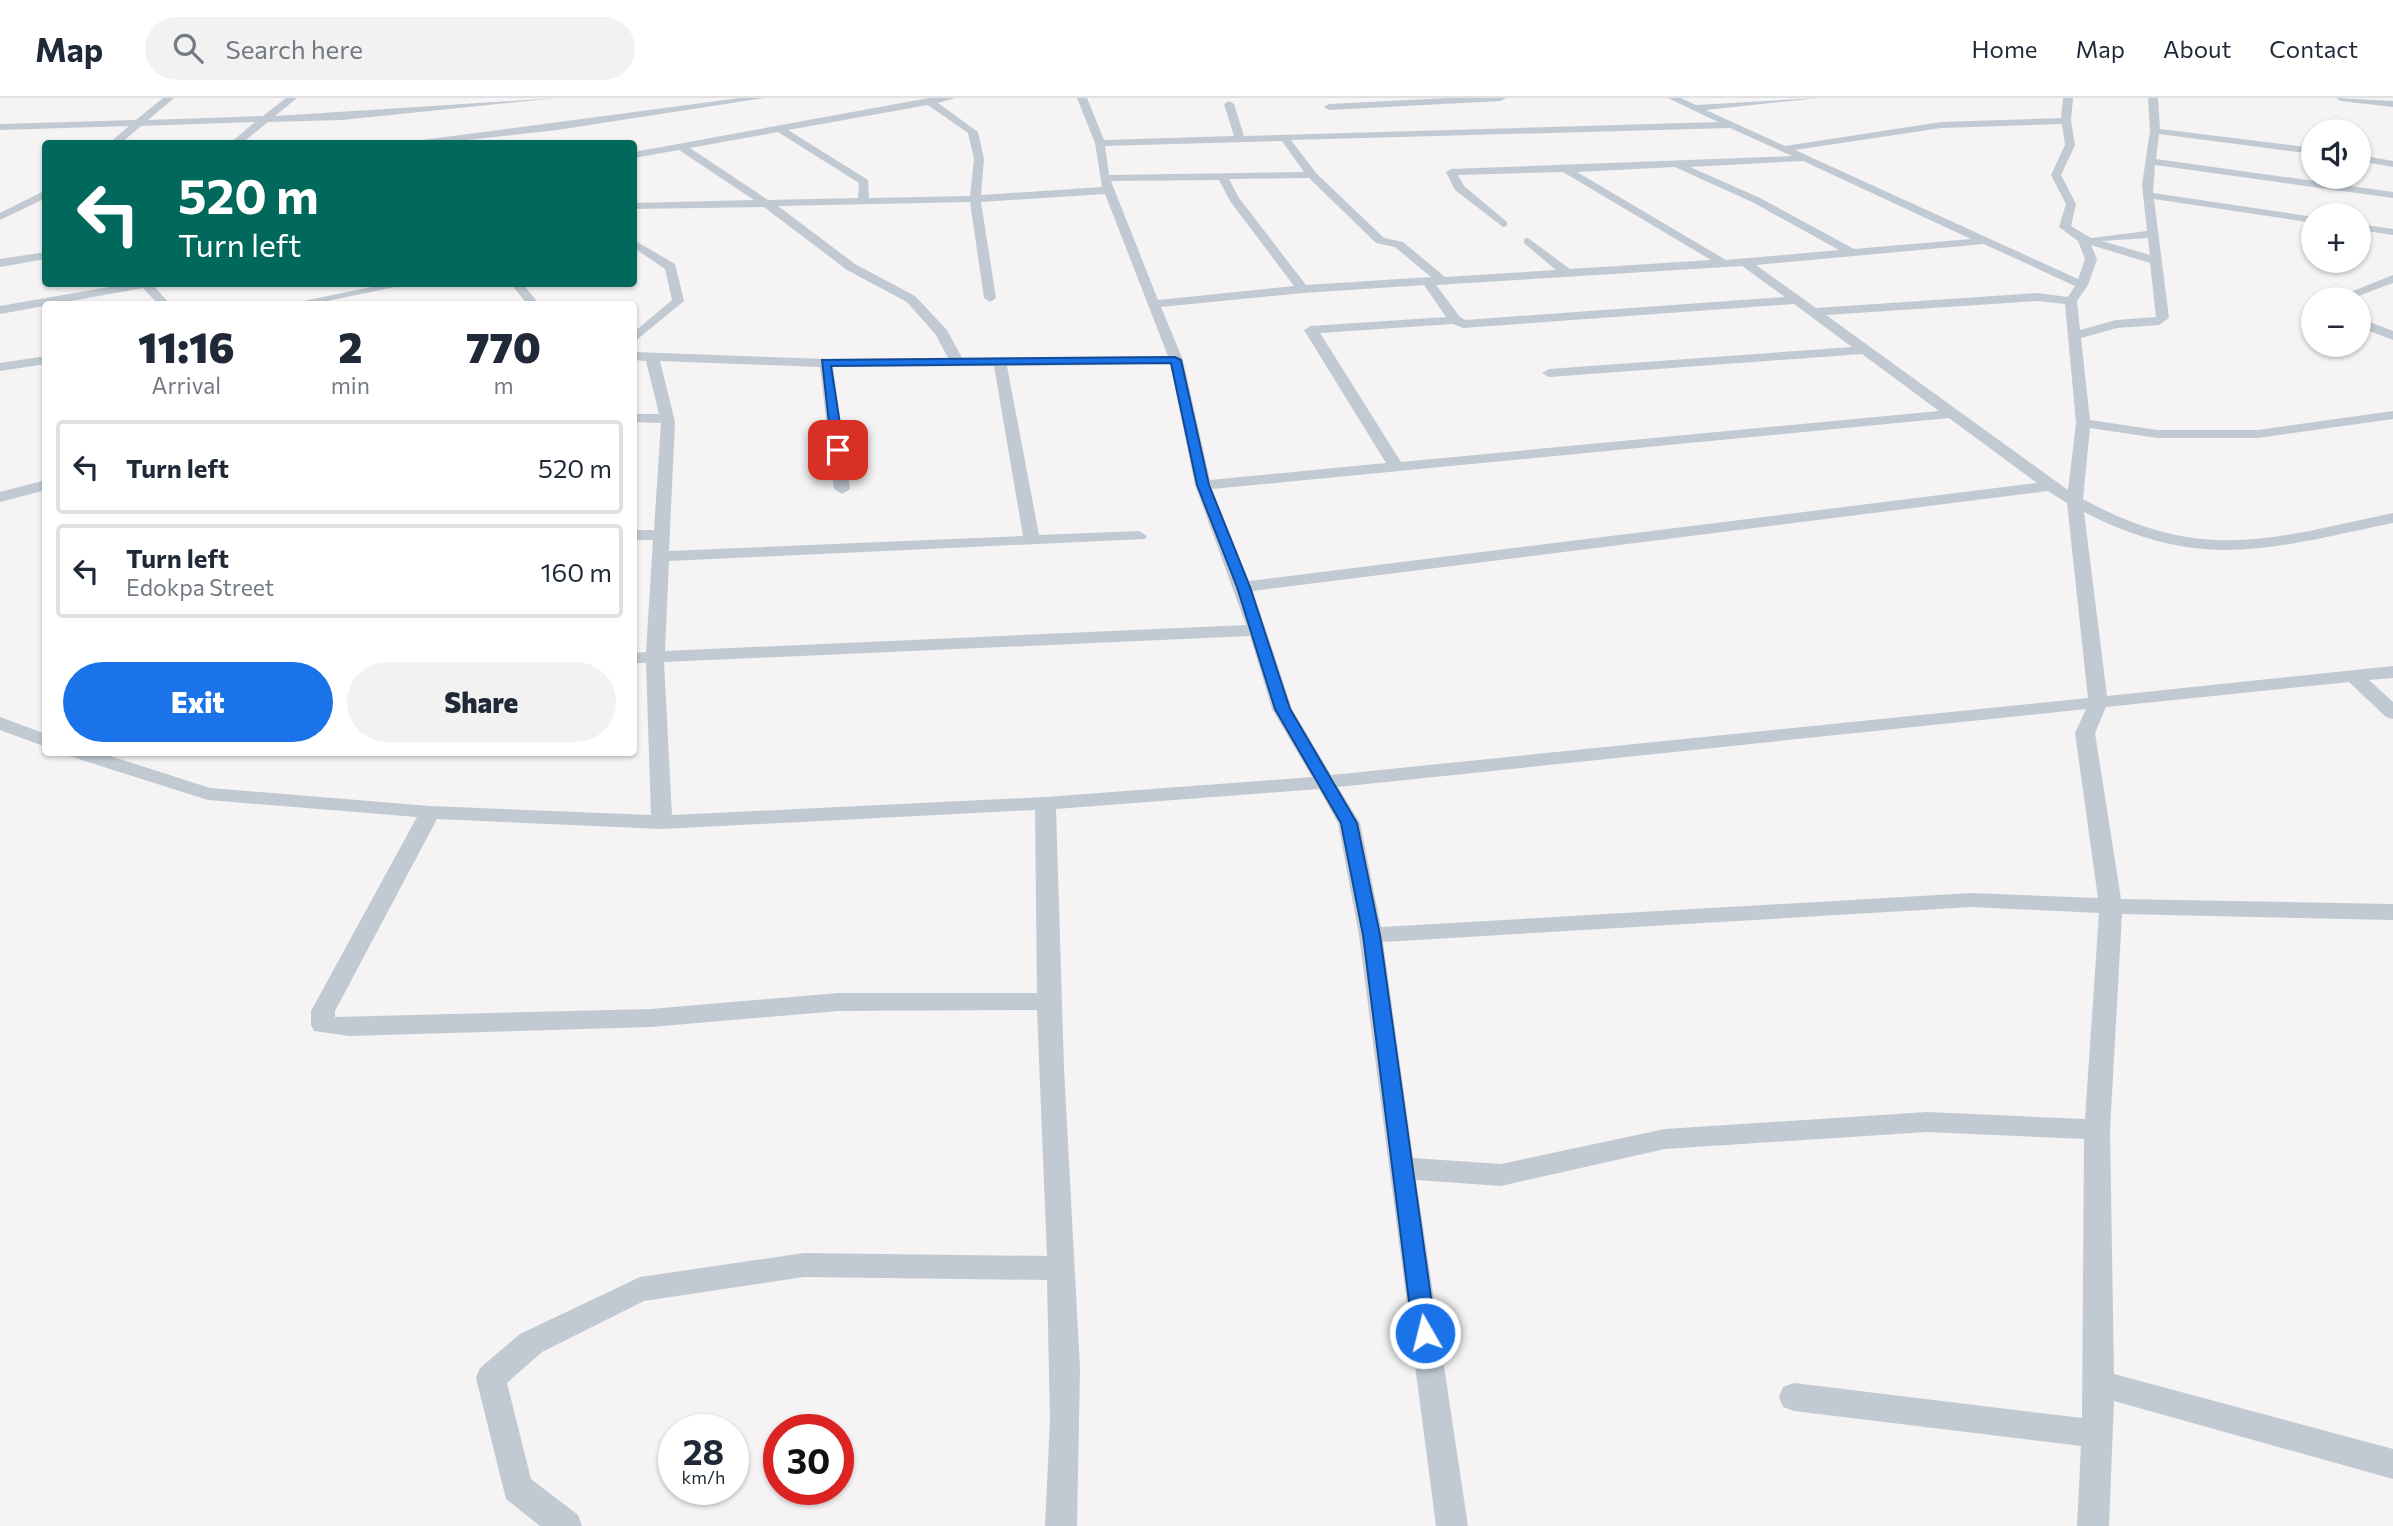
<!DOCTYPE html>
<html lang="en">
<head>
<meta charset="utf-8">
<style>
	body { margin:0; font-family:Commissioner,sans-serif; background:#f2f2f3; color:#1f2937; height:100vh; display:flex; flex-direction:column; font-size:26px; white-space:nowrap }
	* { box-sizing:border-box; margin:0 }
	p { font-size:23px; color:#747a83 }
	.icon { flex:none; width:38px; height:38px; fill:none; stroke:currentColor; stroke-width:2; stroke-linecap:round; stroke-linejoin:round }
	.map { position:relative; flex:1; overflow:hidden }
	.details { position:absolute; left:42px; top:203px; width:595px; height:455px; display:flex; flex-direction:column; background:#fff; border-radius:7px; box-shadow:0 2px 5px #0004 }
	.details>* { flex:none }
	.banner { position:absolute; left:42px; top:42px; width:595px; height:147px; border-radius:7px; box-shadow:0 2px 5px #0004; background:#00695c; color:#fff; overflow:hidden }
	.controls { position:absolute; left:2301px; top:21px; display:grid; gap:14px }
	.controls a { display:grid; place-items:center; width:70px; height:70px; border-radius:50%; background:#fff; box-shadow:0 2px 5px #0004; font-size:35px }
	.speed { position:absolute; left:658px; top:1316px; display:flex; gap:14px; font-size:35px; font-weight:700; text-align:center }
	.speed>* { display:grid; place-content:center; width:91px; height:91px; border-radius:50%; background:#fff; box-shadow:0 2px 5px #0004; line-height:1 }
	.speed small { font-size:18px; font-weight:400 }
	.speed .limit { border:10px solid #d22; background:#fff; color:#111 }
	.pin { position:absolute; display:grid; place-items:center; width:60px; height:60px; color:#fff; margin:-30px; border-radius:14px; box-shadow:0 4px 10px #0006 }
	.me { position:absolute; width:77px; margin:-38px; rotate:352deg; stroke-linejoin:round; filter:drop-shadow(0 0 5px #0008) }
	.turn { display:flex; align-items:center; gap:24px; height:147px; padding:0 21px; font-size:32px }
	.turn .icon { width:91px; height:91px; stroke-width:2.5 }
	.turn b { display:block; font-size:49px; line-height:60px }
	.eta { display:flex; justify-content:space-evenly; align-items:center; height:119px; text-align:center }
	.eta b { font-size:42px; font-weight:800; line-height:49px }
	.primary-button { display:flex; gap:14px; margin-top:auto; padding:14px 21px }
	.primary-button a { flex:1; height:80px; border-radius:42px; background:#1a73e8; color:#fff; font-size:28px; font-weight:800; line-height:80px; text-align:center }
	.primary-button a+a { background:#f2f2f3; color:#1f2937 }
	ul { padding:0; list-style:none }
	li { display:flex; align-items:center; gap:21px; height:94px; margin:0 14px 10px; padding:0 7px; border:4px solid #e0e1e3; border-radius:7px }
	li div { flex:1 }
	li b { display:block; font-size:26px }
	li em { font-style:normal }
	header { display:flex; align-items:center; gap:42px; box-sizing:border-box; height:98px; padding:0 35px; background:#fff; border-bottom:2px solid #e0e1e3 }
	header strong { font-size:33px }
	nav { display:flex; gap:38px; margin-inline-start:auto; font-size:24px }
	.search { width:490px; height:63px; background:#f2f2f3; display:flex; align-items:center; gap:18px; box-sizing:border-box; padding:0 24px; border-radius:38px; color:#747a83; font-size:26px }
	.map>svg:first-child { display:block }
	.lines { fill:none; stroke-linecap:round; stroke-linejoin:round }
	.minor { fill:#c1cad2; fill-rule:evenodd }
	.route { fill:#1a73e8; stroke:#114b97; stroke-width:2 }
</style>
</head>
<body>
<header>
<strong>Map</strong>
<div class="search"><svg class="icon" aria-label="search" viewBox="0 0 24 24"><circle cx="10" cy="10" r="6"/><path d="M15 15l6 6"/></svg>Search here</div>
<nav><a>Home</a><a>Map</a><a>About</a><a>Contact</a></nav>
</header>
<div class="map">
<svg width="2393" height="1428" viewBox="0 0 2393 1428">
	<rect width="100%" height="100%" fill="#f5f3f3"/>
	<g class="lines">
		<path class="minor" d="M 163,0 L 174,0 L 148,22 L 263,18 L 286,0 L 297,0 L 275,18 L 557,0 L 342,22 L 268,24 L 241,46 L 229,46 L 255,24 L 141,28 L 120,46 L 108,46 L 129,28 L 0,32 L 0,26 L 136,22 Z
			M 740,0 L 764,0 L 557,32 L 430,46 L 392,46 Z
			M 929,0 L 955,0 L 938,5 L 978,34 L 984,61 L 981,97 L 1102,89 L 1095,45 L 1077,0 L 1087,0 L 1104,42 L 1234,38 L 1224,6 L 1229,3 L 1234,6 L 1244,38 L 1718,24 L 1668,0 L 1681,0 L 1696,7 L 1818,0 L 1706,12 L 1785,48 L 1941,24 L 2061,20 L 2063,0 L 2073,0 L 2071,23 L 2075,47 L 2061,77 L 2076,106 L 2071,128 L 2091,140 L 2147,133 L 2142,87 L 2150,33 L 2148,0 L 2158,0 L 2160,31 L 2314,50 L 2314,56 L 2159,36 L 2156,61 L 2393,94 L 2393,100 L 2155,67 L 2153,95 L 2314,119 L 2314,125 L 2154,101 L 2169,220 L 2159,227 L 2117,230 L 2081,240 L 2090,322 L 2157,332 L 2258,332 L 2393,313 L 2393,321 L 2258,340 L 2157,340 L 2090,330 L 2083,401 C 2201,466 2270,441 2393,415 L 2393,425 C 2271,450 2203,475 2084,414 L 2107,598 L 2393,568 L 2393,580 L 2369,582 L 2393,604 L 2393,621 L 2386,619 L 2349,584 L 2106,609 L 2095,635 L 2121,801 L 2393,806 L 2393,822 L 2122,816 L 2110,1032 L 2114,1276 L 2393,1351 L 2393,1381 L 2114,1303 L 2109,1428 L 2077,1428 L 2081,1348 L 1794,1313 L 1783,1309 L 1779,1299 L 1783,1289 L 1794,1285 L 2082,1320 L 2084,1041 L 1927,1034 L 1665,1051 L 1501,1088 L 1416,1082 L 1468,1428 L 1436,1428 L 1359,837 L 1338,725 L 1319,691 L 1056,711 L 1064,970 L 1080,1271 L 1077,1428 L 1045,1428 L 1050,1323 L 1047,1182 L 804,1179 L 644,1203 L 542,1254 L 507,1285 L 531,1381 L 578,1417 L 582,1428 L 540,1428 L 506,1401 L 476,1280 L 480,1270 L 520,1236 L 640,1179 L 804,1155 L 1047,1158 L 1037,912 L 838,913 L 651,929 L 349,938 L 314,933 L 311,927 L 311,913 L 417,719 L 208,702 L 69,658 L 66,654 L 98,654 L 210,690 L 430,708 L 651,717 L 646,565 L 634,565 L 634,555 L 646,554 L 653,442 L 634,442 L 634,432 L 654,432 L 661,325 L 634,324 L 634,316 L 659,316 L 646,263 L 634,262 L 634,254 L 826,261 L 948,260 L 936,237 L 907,204 L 847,172 L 764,109 L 634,111 L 634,105 L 754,102 L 679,52 L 634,60 L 634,54 ZM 928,7 L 968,35 L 974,61 L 970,98 L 869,100 L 868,82 L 788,32 ZM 2062,26 L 2065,47 L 2051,77 L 2066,106 L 2059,129 L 2078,143 L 2085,161 L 2078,181 L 1795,52 L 1941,30 ZM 1730,30 L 1792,58 L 1451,71 L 1446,74 L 1455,92 L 1503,129 L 1507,128 L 1507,124 L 1464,88 L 1458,77 L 1563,74 L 1711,162 L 1570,171 L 1528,140 L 1524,141 L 1524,145 L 1556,172 L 1445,179 L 1403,144 L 1384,140 L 1316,75 L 1291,42 ZM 778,34 L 859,85 L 858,100 L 768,102 L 690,50 ZM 1282,43 L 1304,74 L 1109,77 L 1105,48 ZM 1803,63 L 1971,141 L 1854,151 L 1760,100 L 1690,69 ZM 1675,69 L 1752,104 L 1839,152 L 1726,162 L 1577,74 ZM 1309,80 L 1376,145 L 1395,149 L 1431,179 L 1306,187 L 1239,100 L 1229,81 ZM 1219,82 L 1230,103 L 1294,188 L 1158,202 L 1111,83 ZM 1105,96 L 1168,258 L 962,260 L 947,232 L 915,198 L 855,166 L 778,108 L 970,104 L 984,200 L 990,204 L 996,200 L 981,104 ZM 2148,140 L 2150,157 L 2102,143 ZM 1984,146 L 2075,188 L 2068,199 L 2037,195 L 1816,210 L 1756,167 ZM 2091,147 L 2150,165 L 2156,219 L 2116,222 L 2080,232 L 2077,203 L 2088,187 L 2097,161 ZM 1742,168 L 1785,199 L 1465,222 L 1460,219 L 1436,187 ZM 1424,187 L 1446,219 L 1311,228 L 1304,232 L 1386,365 L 1210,382 L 1183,262 L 1161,209 L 1303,195 ZM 2037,203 L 2065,206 L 2076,325 L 2068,392 L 1826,217 ZM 1794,206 L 1852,249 L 1549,271 L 1542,275 L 1549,279 L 1862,256 L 1939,313 L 1401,364 L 1320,235 L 1453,226 L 1463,230 ZM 660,263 L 820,269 L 834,391 L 842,396 L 850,391 L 833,269 L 994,268 L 1023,438 L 669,453 L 675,324 ZM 1170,266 L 1195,387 L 1246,527 L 665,553 L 669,463 L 1145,441 L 1147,438 L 1139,433 L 1039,437 L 1007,268 ZM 1949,320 L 2037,385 L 1249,483 L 1212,391 ZM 2048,393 L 2067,405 L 2088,600 L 1331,677 L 1292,611 L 1253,493 ZM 1250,538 L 1272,611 L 1312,679 L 1045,699 L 672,717 L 664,564 ZM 2086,611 L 2075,635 L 2098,800 L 1972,795 L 1381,829 L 1360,725 L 1338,689 ZM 1035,712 L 1037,895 L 838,895 L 651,911 L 335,919 L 335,913 L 437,721 L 662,731 ZM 1972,809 L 2099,815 L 2085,1021 L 1927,1014 L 1665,1031 L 1501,1066 L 1413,1060 L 1383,844 Z
			M 1448,0 L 1506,0 L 1501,3 L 1329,12 L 1324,9 L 1329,6 Z
			M 2336,0 L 2393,3 L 2393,9 L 2341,3 Z
			M 2359,57 L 2393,63 L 2393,69 L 2359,63 Z
			M 46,92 L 46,100 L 0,122 L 0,115 Z
			M 2359,126 L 2393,131 L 2393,137 L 2359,132 Z
			M 634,142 L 675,166 L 684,203 L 634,244 L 634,234 L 672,202 L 665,171 L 634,150 Z
			M 46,154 L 46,161 L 0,169 L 0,161 Z
			M 2393,177 L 2393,185 L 2350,201 L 2333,201 Z
			M 126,186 L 152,186 L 170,206 L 158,206 L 143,190 L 0,216 L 0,208 Z
			M 386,186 L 409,186 L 313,206 L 289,206 Z
			M 511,186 L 523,186 L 539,206 L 527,206 Z
			M 2359,220 L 2393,233 L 2393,242 L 2359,229 Z
			M 46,258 L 46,266 L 0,273 L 0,265 Z
			M 46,382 L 46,392 L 0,404 L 0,394 Z
			M 0,619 L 46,636 L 46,649 L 0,632 Z"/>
	</g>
	<path class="route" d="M 1175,259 L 1181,262 L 1209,387 L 1250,489 L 1290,611 L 1357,725 L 1380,837 L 1436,1235 L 1433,1242 L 1425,1245 L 1417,1242 L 1413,1235 L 1363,837 L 1341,725 L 1275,611 L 1237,489 L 1197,387 L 1171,265 L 831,268 L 844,352 L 838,356 L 832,352 L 822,262 Z"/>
</svg>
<div class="controls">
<a><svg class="icon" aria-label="sound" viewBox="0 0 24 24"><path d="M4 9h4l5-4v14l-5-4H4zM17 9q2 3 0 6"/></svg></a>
<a>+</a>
<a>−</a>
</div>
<div class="speed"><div>28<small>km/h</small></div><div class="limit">30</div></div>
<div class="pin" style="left:838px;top:352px;background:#d93025"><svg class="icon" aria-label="arrive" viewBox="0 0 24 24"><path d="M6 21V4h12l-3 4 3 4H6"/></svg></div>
<svg class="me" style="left:1425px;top:1235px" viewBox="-20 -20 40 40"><circle r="17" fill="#1a73e8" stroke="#fff" stroke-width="3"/><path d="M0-11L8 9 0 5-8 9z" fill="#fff"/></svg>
<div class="banner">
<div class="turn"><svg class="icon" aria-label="left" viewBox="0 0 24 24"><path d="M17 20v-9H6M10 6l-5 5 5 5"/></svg><div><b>520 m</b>Turn left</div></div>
</div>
<section class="details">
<div class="eta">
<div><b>11:16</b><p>Arrival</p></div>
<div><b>2</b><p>min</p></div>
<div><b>770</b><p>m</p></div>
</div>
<ul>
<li><svg class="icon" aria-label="left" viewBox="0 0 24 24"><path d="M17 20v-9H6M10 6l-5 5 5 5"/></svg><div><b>Turn left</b></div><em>520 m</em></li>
<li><svg class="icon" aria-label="left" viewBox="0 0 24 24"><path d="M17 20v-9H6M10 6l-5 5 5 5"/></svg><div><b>Turn left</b><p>Edokpa Street</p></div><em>160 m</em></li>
</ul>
<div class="primary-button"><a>Exit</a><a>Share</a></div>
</section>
</div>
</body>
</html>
